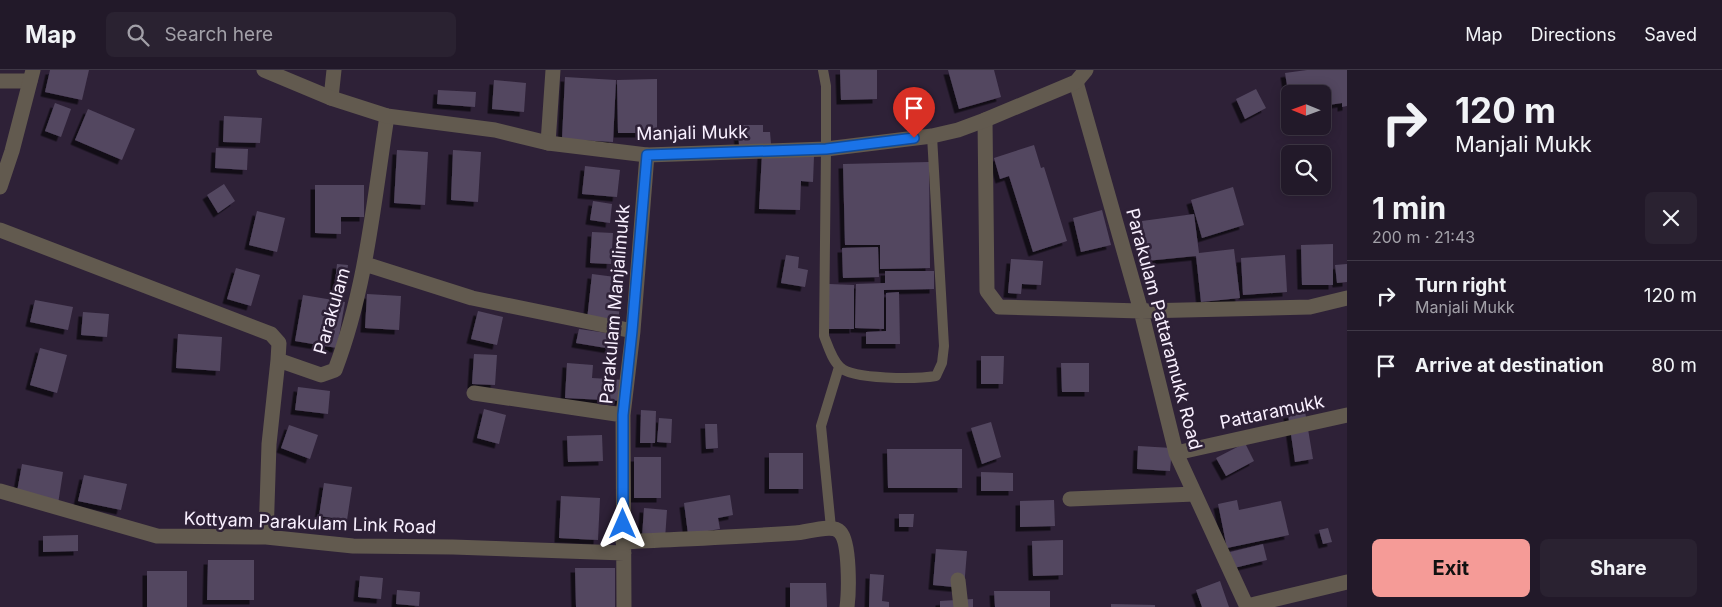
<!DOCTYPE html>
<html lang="en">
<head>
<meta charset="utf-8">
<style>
	body { margin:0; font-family:Inter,sans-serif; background:#2a2231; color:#f1f3f6; height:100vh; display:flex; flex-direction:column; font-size:19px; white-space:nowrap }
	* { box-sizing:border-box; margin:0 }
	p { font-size:16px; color:#a2a0a8 }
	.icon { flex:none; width:28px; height:28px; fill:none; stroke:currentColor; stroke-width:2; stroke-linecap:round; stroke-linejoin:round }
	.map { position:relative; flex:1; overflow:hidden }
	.details { display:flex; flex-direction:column; background:#221929; width:375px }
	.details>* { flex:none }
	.guide { background:#221929; color:#f1f3f6; overflow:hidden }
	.needle { width:32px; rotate:271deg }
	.buttons { position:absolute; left:1281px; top:15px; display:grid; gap:10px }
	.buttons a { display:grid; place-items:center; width:50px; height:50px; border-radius:8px; background:#221929; box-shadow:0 2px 12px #0003,0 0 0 1px #3f3846; font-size:25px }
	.pin { position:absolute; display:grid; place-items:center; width:42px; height:42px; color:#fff; margin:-51px -21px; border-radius:50% 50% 50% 0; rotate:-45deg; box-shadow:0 0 5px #0007 }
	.pin .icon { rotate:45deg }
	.me { position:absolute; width:55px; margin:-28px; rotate:0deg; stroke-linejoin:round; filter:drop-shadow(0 0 4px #0008) }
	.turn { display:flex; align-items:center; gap:18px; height:105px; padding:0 25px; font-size:22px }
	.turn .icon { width:65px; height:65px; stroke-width:2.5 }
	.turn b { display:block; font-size:35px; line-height:42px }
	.round { display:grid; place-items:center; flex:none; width:52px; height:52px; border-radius:8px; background:#2a2231 }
	.headline { display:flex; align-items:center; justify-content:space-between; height:85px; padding:0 25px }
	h1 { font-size:30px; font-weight:700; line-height:38px }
	.action { display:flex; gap:10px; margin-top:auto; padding:10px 25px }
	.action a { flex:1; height:58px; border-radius:8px; background:#f59b97; color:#111; font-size:20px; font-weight:700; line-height:58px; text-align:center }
	.action a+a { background:#2a2231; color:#f1f3f6 }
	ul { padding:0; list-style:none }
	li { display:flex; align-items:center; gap:15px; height:70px; padding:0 25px; border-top:1px solid #3f3846 }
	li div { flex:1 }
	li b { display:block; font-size:19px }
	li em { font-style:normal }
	header { display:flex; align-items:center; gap:30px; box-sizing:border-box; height:70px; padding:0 25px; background:#221929; border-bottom:1px solid #3f3846 }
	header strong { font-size:24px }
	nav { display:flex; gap:28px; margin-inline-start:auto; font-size:18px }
	.search { width:350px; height:45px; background:#2a2231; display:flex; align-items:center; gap:12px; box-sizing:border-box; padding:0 18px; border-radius:8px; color:#a2a0a8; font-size:19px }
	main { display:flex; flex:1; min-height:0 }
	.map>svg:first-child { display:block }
	.building { fill:#534760; filter:url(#shadow) }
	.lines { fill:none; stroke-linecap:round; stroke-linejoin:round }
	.service { stroke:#625a4f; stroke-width:10 }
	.minor { stroke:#625a4f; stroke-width:15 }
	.tertiary { stroke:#625a4f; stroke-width:15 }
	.route-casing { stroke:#114b97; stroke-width:12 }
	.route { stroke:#1a73e8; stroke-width:9 }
	.labels { text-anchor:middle; stroke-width:5; stroke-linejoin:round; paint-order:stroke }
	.street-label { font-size:18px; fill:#f9f0ff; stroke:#2e2137 }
</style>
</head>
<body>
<header>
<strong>Map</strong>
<div class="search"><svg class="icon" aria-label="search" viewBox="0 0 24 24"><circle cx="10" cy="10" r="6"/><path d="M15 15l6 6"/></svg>Search here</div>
<nav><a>Map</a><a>Directions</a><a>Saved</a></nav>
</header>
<main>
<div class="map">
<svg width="1347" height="537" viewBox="0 0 1347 537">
	<defs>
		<filter id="shadow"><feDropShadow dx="-4.5" dy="4.5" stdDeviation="0" flood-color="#0009"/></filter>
	</defs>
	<rect width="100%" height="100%" fill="#2e2137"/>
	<path class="building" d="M 50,0 L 89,0 L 82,30 L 45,22 Z
		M 840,0 L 877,0 L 877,29 L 841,30 Z
		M 948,0 L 994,0 L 1001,27 L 959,39 Z
		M 1307,0 L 1347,0 L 1347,36 L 1342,37 L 1342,33 L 1322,36 L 1322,24 L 1290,24 L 1289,27 L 1285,3 Z
		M 565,7 L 616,10 L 613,72 L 562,69 Z
		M 657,9 L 657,63 L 618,63 L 617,10 Z
		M 494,10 L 526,13 L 524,42 L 492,39 Z
		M 1256,19 L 1266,38 L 1245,49 L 1236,29 Z
		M 438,20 L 476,22 L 475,37 L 437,34 Z
		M 55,33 L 71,39 L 61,67 L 45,61 Z
		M 88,39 L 135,59 L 122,90 L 75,70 Z
		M 224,46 L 262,48 L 260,73 L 223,72 Z
		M 738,55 L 763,55 L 763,62 L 770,62 L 771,74 L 739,75 Z
		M 1034,75 L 1041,98 L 1044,97 L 1067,171 L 1033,182 L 1009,106 L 1000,109 L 994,88 Z
		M 216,78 L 248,79 L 247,100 L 215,98 Z
		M 397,80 L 428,82 L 425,135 L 394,133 Z
		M 453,80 L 481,82 L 478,132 L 451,130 Z
		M 762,84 L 814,86 L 813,112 L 801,111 L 800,140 L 759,139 Z
		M 929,92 L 930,198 L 880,199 L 880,175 L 845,175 L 843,94 Z
		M 585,96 L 620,100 L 617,127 L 582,124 Z
		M 224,114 L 235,131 L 218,143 L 207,125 Z
		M 315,115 L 364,115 L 364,147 L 341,147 L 341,164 L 315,163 Z
		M 1233,117 L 1244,155 L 1202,168 L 1191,130 Z
		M 593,131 L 612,134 L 610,153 L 590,150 Z
		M 1102,140 L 1111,175 L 1081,182 L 1073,148 Z
		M 257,141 L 285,148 L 277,182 L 249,175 Z
		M 1194,144 L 1199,183 L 1234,179 L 1240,228 L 1201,232 L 1196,186 L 1146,191 L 1142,151 Z
		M 592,162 L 613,163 L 611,194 L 590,193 Z
		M 1333,174 L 1333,215 L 1302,215 L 1301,175 Z
		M 878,177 L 879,207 L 843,208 L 842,178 Z
		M 786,185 L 799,187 L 798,198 L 808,200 L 805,217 L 781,213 Z
		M 1285,185 L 1287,222 L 1243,225 L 1241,188 Z
		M 1011,189 L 1043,191 L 1041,215 L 1022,214 L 1021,224 L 1008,223 Z
		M 337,194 L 348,195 L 344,223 L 334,222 Z
		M 1347,194 L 1347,212 L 1337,213 L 1335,195 Z
		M 236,198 L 260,205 L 251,236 L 227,229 Z
		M 885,201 L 934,201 L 934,219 L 884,220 L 884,259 L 855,258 L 856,214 L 885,213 Z
		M 592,204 L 623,208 L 618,253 L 587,250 Z
		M 829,214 L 854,215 L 854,259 L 829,259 Z
		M 899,222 L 900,274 L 866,274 L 866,262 L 886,261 L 886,223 Z
		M 367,224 L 401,226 L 399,260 L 365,258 Z
		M 303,225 L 345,232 L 337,278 L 295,271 Z
		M 35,230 L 73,237 L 68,260 L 30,252 Z
		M 478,241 L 503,247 L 497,275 L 471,269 Z
		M 83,242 L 109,244 L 107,267 L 81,265 Z
		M 579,259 L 614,264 L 612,279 L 576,273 Z
		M 178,264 L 222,267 L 220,301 L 176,298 Z
		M 40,278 L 67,285 L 57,323 L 30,315 Z
		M 474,284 L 497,285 L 495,315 L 472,314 Z
		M 981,286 L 1004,286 L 1003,314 L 981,314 Z
		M 567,293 L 593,295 L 592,308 L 625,310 L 624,331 L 565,328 Z
		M 1061,293 L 1089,293 L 1089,322 L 1062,322 Z
		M 298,317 L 330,321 L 328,344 L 295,340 Z
		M 484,339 L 506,345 L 499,374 L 477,368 Z
		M 641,340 L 656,341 L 655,373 L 640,373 Z
		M 1305,341 L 1313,389 L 1295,392 L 1288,344 Z
		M 659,348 L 672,349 L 671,373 L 657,372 Z
		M 991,352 L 1001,387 L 982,394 L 971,358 Z
		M 705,354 L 717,354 L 718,378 L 706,379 Z
		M 289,355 L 318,365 L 310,389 L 281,378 Z
		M 602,365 L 603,391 L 568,392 L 567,366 Z
		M 1245,373 L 1254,391 L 1226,406 L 1216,388 Z
		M 1138,376 L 1172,378 L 1170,401 L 1137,399 Z
		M 887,379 L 962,379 L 962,418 L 888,418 Z
		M 769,383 L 803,383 L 803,419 L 769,419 Z
		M 634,387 L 661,387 L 661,428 L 634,428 Z
		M 22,394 L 63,402 L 58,434 L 16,427 Z
		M 981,402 L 1013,403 L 1013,421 L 981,421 Z
		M 84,405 L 127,414 L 121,440 L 78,431 Z
		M 324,413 L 352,417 L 347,450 L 319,446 Z
		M 730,425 L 733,445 L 718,448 L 720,459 L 688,464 L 684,433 Z
		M 561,426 L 600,428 L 598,470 L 559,468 Z
		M 1054,430 L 1055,456 L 1020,457 L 1020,431 Z
		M 1237,430 L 1239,440 L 1281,431 L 1289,465 L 1227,478 L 1218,434 Z
		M 644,438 L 667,440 L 665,469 L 642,467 Z
		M 899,444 L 914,444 L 913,457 L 899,457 Z
		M 1328,458 L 1332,472 L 1323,474 L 1319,460 Z
		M 78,465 L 78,481 L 43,482 L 43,466 Z
		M 1063,470 L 1063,505 L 1033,506 L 1032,471 Z
		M 1263,474 L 1267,490 L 1234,498 L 1230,482 Z
		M 936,479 L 967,481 L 964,518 L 933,515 Z
		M 208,490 L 254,490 L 254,530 L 207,530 Z
		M 575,498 L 615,498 L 615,537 L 576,537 Z
		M 147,501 L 187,501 L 187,537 L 147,537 Z
		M 870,504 L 884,505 L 882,531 L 889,532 L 889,537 L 869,537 Z
		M 360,506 L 383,508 L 381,529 L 358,527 Z
		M 1220,511 L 1229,537 L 1202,537 L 1196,520 Z
		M 790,513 L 826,513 L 827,537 L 790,537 Z
		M 397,520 L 420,522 L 419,536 L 396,534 Z
		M 994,521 L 1050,521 L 1050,537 L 995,537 Z
		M 973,529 L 973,537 L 940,537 L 940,531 Z
		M 1111,534 L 1155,535 L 1155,537 L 1111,537 Z"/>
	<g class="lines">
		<path class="service" d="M 823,0 L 826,16 L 826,79 L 824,266 C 828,276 832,290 840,297 C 852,310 918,309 936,306 L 942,293 L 944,276 L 932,66
			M 831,458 L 821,356 L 839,297"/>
		<path class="minor" d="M 0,11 L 30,11
			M 1076,12 L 1141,241 L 1176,383 L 1247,537
			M 331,28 L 334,0
			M 985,50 L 987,221 L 999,237 L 1141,241 L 1310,237 L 1347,228
			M 548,73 L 553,0
			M 0,160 L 271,264 L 279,273 L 278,290
			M 365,194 L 472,228 L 633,261
			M 474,323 L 623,345
			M 1176,383 L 1347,345
			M 0,421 L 157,466 L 266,467 L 353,476 L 453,477 L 624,483
			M 1070,429 L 1195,424
			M 266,467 L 269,374 L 278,290 L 321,305 L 335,300 C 366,219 374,131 387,46
			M 623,472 C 681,469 738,467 795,463 C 806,463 832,453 840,462 C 850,472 849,522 847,537
			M 958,510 L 961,537
			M 1247,536 L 1347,512
			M 624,537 L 623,345 L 633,261 L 647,85"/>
		<path class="tertiary" d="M 264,0 L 331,28 L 387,46 L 495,60 L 548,73 L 647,85 L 826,79 L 932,66 L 958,60 L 985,50 L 1076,12 L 1086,0
			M 0,117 L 12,81 L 33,0"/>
	</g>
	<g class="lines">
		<g class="route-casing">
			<path id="route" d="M 623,454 L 623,345 L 632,261 L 647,85 L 826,79 L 914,68"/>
		</g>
		<use href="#route" class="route"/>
	</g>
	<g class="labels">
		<g class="street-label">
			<text transform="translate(692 63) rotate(-1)" y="6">Manjali Mukk</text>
			<text transform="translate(615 234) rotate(-85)" y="6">Parakulam Manjalimukk</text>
			<text transform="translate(332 241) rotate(-74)" y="6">Parakulam</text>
			<text transform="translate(1164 259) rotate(75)" y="6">Parakulam Pattaramukk Road</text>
			<text transform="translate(1272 342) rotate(-12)" y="6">Pattaramukk</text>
			<text transform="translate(310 453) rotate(2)" y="6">Kottyam Parakulam Link Road</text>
		</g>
	</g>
</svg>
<div class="buttons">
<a><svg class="needle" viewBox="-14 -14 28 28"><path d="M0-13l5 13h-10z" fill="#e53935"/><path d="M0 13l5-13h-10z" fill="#a2a0a8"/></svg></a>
<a><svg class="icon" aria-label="search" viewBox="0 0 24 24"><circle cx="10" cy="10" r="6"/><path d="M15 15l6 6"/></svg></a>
</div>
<div class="pin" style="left:914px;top:68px;background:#d93025"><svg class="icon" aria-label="arrive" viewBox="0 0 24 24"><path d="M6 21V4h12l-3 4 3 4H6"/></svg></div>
<svg class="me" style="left:623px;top:454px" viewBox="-20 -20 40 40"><path d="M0-17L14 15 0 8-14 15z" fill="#1a73e8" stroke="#fff" stroke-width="4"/></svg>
</div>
<section class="details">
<div class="guide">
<div class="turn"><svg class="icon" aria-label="right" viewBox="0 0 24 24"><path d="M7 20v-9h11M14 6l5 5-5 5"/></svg><div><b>120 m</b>Manjali Mukk</div></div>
</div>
<div class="headline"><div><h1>1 min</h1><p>200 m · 21:43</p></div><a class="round"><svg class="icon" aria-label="close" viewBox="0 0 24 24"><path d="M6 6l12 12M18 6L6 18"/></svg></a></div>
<ul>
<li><svg class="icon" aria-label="right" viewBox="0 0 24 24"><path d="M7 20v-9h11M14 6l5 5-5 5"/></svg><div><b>Turn right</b><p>Manjali Mukk</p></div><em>120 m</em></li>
<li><svg class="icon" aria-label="arrive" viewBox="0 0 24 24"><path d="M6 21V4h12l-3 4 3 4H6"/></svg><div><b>Arrive at destination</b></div><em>80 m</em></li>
</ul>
<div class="action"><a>Exit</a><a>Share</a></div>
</section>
</main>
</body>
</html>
